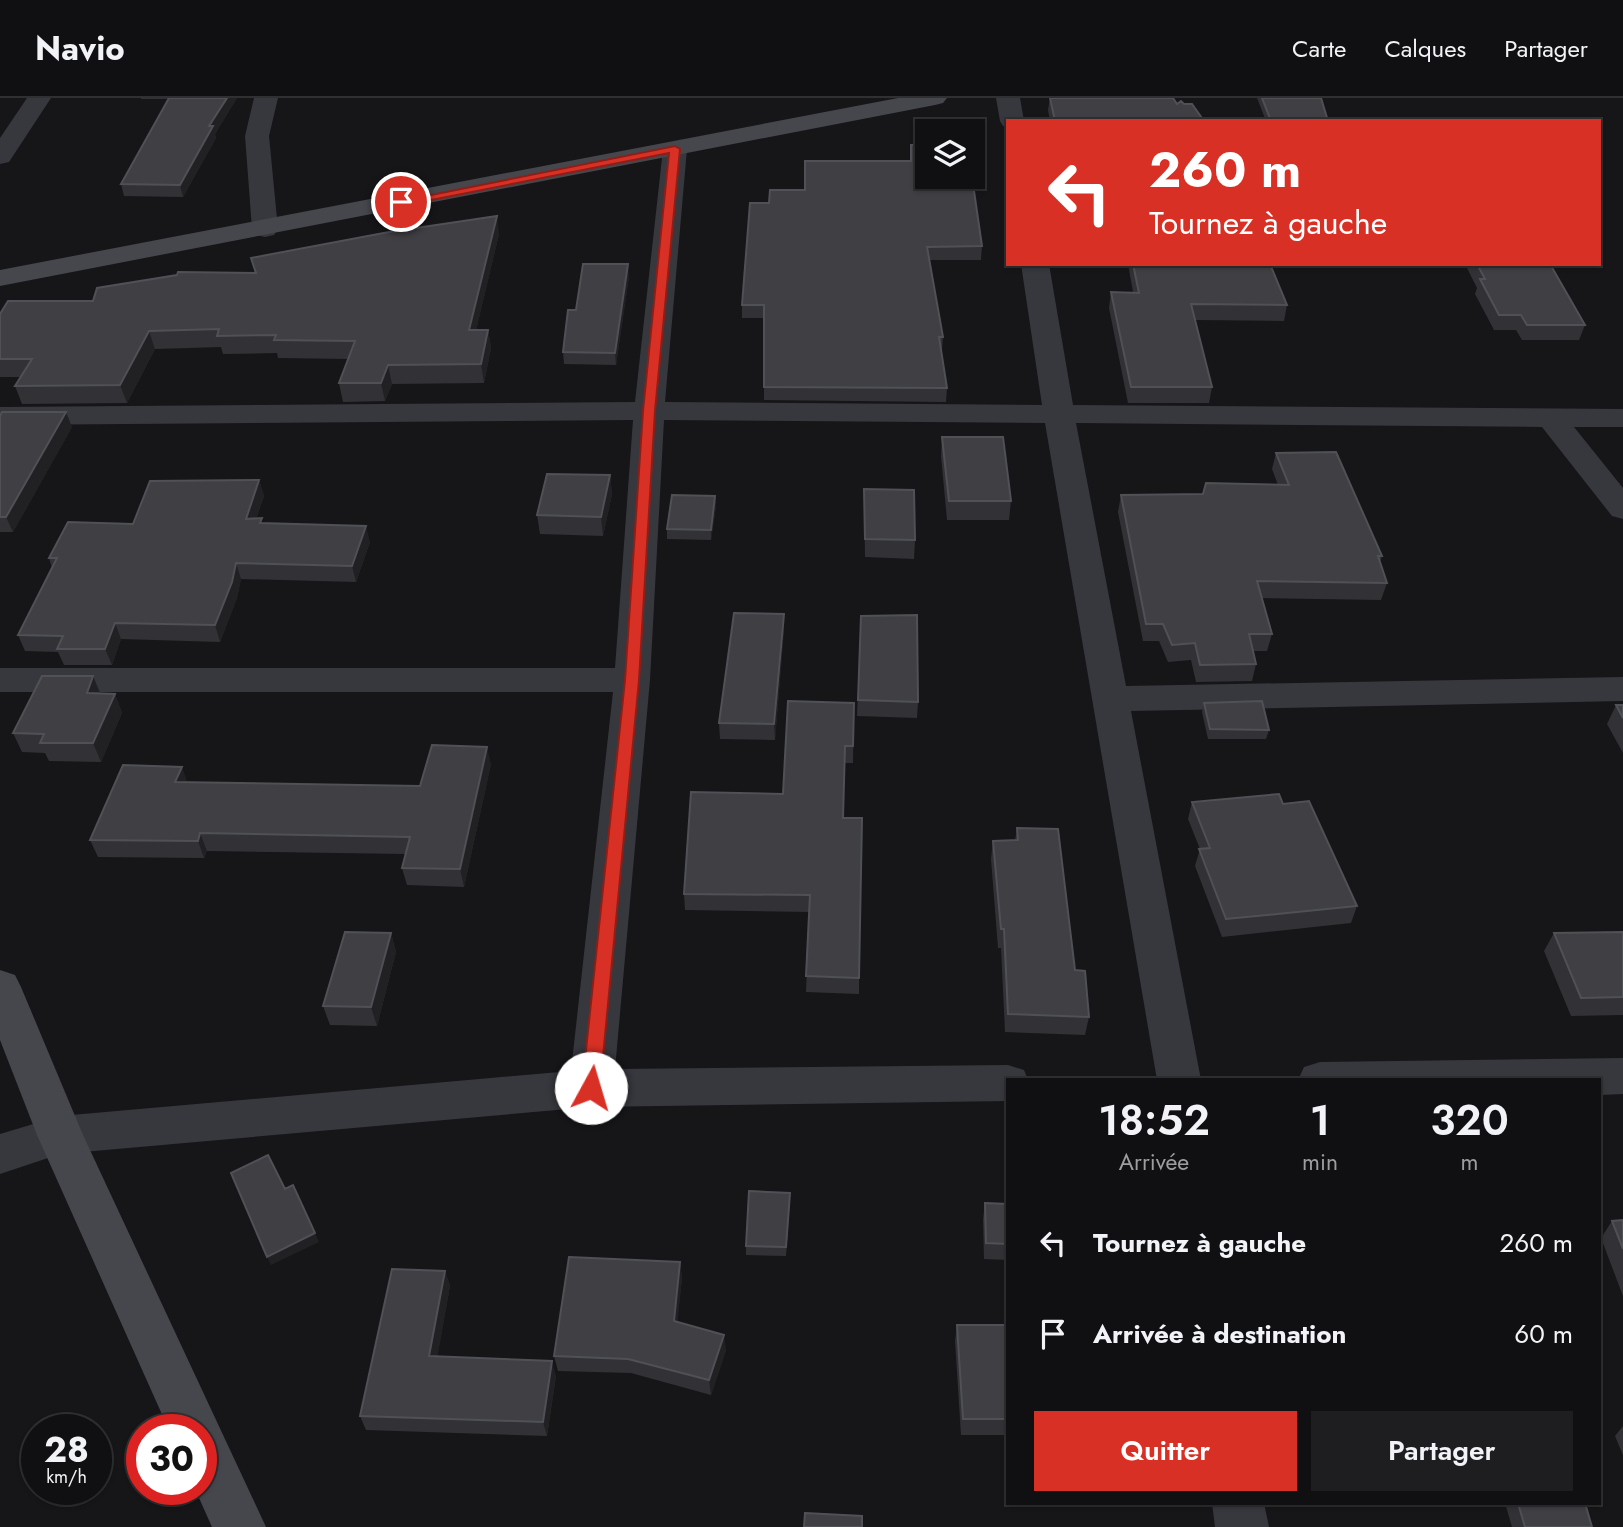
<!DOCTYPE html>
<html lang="fr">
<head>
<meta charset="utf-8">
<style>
	body { margin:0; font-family:Jost,sans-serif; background:#1e1e20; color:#f1f3f6; height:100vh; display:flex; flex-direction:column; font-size:26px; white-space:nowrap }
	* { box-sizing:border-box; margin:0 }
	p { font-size:23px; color:#9c9d9f }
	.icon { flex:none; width:38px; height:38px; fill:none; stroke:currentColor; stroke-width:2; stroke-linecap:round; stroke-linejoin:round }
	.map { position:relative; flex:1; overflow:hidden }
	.panel { position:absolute; left:1006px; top:980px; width:595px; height:427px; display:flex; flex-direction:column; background:#101012; border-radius:0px; box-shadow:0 2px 5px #0004,0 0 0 2px #303032 }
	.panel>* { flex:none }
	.top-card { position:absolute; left:1006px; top:21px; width:595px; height:147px; border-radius:0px; box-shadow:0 2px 5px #0004,0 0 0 2px #303032; background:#d93025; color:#fff; overflow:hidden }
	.controls { position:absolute; left:915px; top:21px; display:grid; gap:14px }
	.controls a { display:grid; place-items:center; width:70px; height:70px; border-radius:0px; background:#101012; box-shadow:0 2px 5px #0004,0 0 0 2px #303032; font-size:35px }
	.speed { position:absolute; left:21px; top:1316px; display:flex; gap:14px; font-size:35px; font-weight:700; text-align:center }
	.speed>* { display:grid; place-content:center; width:91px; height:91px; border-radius:50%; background:#101012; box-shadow:0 2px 5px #0004,0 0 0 2px #303032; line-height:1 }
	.speed small { font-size:18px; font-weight:400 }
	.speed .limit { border:10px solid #d22; background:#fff; color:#111 }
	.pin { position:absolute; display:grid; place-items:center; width:60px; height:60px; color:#fff; margin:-30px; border:4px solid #fff; border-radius:50%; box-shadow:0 2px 7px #0007 }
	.me { position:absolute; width:77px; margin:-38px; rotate:6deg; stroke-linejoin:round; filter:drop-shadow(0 0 5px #0008) }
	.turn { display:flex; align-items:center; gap:24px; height:147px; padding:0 28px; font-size:32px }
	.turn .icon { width:91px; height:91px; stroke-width:2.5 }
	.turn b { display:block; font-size:49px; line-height:60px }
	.eta { display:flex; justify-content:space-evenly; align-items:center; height:119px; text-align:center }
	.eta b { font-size:42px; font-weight:600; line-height:49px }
	.cta { display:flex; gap:14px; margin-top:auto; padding:14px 28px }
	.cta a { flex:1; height:80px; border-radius:0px; background:#d93025; color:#fff; font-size:28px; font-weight:600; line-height:80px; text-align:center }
	.cta a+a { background:#1e1e20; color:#f1f3f6 }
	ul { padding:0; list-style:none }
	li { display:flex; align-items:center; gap:21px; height:91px; padding:0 28px }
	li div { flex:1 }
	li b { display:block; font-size:26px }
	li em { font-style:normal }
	header { display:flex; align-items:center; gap:42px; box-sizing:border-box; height:98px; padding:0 35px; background:#101012; border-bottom:2px solid #303032 }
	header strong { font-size:33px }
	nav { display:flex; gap:38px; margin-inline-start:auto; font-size:24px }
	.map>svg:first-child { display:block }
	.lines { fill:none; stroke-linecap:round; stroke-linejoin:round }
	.street { fill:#37383d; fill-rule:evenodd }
	.secondary { fill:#45474d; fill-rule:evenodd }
	.wall { fill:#323236 }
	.shaded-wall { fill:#212124 }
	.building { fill:#3f3f44; stroke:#4f5156; stroke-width:2 }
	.route { fill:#d93025; stroke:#8d1f18; stroke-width:2 }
</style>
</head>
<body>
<header>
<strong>Navio</strong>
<nav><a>Carte</a><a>Calques</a><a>Partager</a></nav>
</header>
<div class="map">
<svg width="1623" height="1429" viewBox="0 0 1623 1429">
	<rect width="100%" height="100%" fill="#161618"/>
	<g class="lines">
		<path class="street" d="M 27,0 L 51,0 L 9,64 L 0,66 L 0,40 Z
			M 254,0 L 278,0 L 269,38 L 278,131 L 274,137 L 265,139 L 256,137 L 252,131 L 245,38 Z
			M 996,0 L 1020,0 L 1024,23 L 1008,23 L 1008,29 L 1003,28 L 1000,23 Z
			M 675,44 L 684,46 L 687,51 L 665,304 L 1042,307 L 1021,166 L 1049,166 L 1073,307 L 1623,311 L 1623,329 L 1574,329 L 1623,390 L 1623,421 L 1612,418 L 1542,329 L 1076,325 L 1126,588 L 1623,579 L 1623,603 L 1131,613 L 1201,982 L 1157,982 L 1045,325 L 664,322 L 650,582 L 615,971 L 1008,967 L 1024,972 L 1028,982 L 1008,982 L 1008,1003 L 591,1009 L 60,1056 L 0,1076 L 0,1036 L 60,1018 L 571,973 L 613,594 L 0,594 L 0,570 L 615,570 L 633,322 L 0,327 L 0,309 L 635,304 L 663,51 L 666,46 Z
			M 1623,960 L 1623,996 L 1600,997 L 1600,982 L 1298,982 L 1304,969 L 1320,964 Z
			M 1212,1405 L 1264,1405 L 1269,1429 L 1215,1429 Z"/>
		<path class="secondary" d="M 898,0 L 947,0 L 943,5 L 935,7 L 0,188 L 0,172 Z
			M 0,872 L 15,877 L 21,889 L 83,1037 L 266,1429 L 212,1429 L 195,1391 L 201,1391 L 201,1332 L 169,1332 L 37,1037 L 0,942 Z"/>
	</g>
	<path class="wall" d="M 141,0 L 237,0 L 215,36 L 216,40 L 183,99 L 124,98 L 121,86 L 168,1 L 141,1 Z
		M 1050,0 L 1173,0 L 1177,6 L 1184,6 L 1204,23 L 1050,23 L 1048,12 Z
		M 1257,0 L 1321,0 L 1328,23 L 1266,23 Z
		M 911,47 L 982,148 L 981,162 L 930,162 L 943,239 L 942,252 L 941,252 L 947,290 L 946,304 L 764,302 L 764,220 L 742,220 L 742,207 L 769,105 L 805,92 L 910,63 Z
		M 499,136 L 476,232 L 488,232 L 491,250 L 484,285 L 392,286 L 385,303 L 343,304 L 339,285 L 348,261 L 278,260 L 277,255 L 223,256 L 221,249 L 155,251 L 127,305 L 22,306 L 15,288 L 21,279 L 0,279 L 0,216 L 93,203 L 255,175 L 251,160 Z
		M 1128,166 L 1270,166 L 1287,207 L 1284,223 L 1195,222 L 1212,289 L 1209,305 L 1128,305 L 1109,210 L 1111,194 L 1133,194 Z
		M 1465,166 L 1550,166 L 1585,227 L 1579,242 L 1522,242 L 1516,232 L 1494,232 L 1475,196 L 1477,190 Z
		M 629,178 L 616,267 L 564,266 L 563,254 L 576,212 Z
		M 0,318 L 72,329 L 13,434 L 0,434 Z
		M 942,339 L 1011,403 L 1009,422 L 947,422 L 941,358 Z
		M 1276,355 L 1382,458 L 1380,464 L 1387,485 L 1381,502 L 1262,500 L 1272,536 L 1267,553 L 1253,553 L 1256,566 L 1252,583 L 1196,584 L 1191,562 L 1168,564 L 1159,543 L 1143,543 L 1118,414 L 1121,397 L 1203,396 L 1278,387 L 1272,371 Z
		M 610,377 L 612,396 L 603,438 L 540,436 L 537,417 Z
		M 259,382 L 264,398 L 256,421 L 263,425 L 370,444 L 356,484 L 241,481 L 237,500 L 220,544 L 121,541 L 112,567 L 64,567 L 58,554 L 25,553 L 18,537 L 52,470 L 49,460 Z
		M 864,391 L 915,442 L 914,461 L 865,459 Z
		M 715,398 L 716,408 L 711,442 L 667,441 L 667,431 Z
		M 784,516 L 784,531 L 775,642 L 720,641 L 719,625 Z
		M 861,518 L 918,604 L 917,620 L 857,618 Z
		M 101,596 L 115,596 L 122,615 L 101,664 L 49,663 L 45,655 L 22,654 L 13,635 Z
		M 854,605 L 853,665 L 844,665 L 843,720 L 859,880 L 859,896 L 806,894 L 809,814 L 685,812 L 684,796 L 783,696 Z
		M 1204,605 L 1269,632 L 1266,641 L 1208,641 L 1202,614 Z
		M 1616,607 L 1623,607 L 1623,655 L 1607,626 Z
		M 491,666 L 464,789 L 407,787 L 402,770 L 405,756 L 207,753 L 204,760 L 98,759 L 90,742 L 188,684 L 420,688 Z
		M 1192,704 L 1283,706 L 1357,808 L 1351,825 L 1222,839 L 1195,768 L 1200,751 L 1188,721 Z
		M 1017,730 L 1075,872 L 1089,919 L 1085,937 L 1005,934 L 1001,850 L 998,850 L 991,761 L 993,743 L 1015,742 Z
		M 1623,834 L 1623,917 L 1571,918 L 1544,853 L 1554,835 Z
		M 391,835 L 396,854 L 377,928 L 330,927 L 323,908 Z
		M 790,1104 L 786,1158 L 746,1157 L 746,1148 Z
		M 985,1105 L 1008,1106 L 1008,1162 L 984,1161 L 983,1121 Z
		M 1623,1122 L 1623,1198 L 1601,1140 L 1612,1123 Z
		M 680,1164 L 682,1180 L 677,1224 L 726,1252 L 711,1297 L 631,1275 L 558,1273 L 554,1258 Z
		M 445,1173 L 450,1188 L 437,1259 L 556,1278 L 547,1338 L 366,1332 L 360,1318 Z
		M 957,1227 L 1008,1227 L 1008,1337 L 961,1337 L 955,1243 Z
		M 1623,1328 L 1623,1357 L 1615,1338 Z
		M 1505,1405 L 1585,1405 L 1592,1429 L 1512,1429 Z"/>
	<path class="shaded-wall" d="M 227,0 L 237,0 L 215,36 L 216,40 L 183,99 L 180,87 L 209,28 Z
		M 497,118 L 499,136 L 472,250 L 469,232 Z
		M 628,166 L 629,178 L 616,267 L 615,255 Z
		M 488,232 L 491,250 L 484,285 L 481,266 Z
		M 149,233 L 155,251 L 127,305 L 120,287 Z
		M 388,267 L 392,286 L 385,303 L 381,285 Z
		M 66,314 L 72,329 L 13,434 L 6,419 Z
		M 610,377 L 612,396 L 603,438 L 601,419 Z
		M 259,382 L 264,398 L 251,437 L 246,421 Z
		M 715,398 L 716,408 L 711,442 L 711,432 Z
		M 366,428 L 370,444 L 356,484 L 352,468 Z
		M 236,465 L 241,481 L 237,500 L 220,544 L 215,527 Z
		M 784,516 L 784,531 L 775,642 L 774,626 Z
		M 115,525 L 121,541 L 112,567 L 105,551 Z
		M 93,578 L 101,597 L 87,595 Z
		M 115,596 L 122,615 L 101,664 L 93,645 Z
		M 487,649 L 491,666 L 464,789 L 460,771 Z
		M 182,669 L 188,686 L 175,684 Z
		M 200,735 L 207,753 L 204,760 L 198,743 Z
		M 391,835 L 396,854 L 377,928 L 371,909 Z
		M 315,1135 L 319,1144 L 271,1167 L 267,1159 Z
		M 680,1164 L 682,1180 L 676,1238 L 674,1223 Z
		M 445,1173 L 450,1188 L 435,1273 L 429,1258 Z
		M 724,1237 L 726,1252 L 711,1297 L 709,1282 Z
		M 552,1263 L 556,1278 L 547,1338 L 543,1324 Z"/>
	<path class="building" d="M 169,0 L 227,0 L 209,28 L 213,28 L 180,87 L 121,86 Z
		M 1050,0 L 1173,0 L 1177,6 L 1181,3 L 1184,6 L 1192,6 L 1204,23 L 1055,23 Z
		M 1262,0 L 1321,0 L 1328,23 L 1271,23 Z
		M 911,47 L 928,47 L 928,79 L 972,79 L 982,148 L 927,149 L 943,239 L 939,239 L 947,290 L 764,289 L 764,207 L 742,207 L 750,105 L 769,105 L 770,92 L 805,92 L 805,63 L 911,63 Z
		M 497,118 L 469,232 L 488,232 L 481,266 L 388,267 L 381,285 L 339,285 L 355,243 L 274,242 L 276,237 L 217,238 L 219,231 L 149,233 L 120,287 L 15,288 L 32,261 L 0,261 L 0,216 L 8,203 L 93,203 L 97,190 L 177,177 L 178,174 L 256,175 L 251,160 L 389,134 Z
		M 583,166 L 628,166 L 615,255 L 563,254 L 568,212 L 576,212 Z
		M 1133,166 L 1270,166 L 1287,207 L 1191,206 L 1212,289 L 1131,289 L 1111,194 L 1139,195 Z
		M 1477,166 L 1550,166 L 1585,227 L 1527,227 L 1521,217 L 1499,217 L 1480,181 L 1485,181 Z
		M 2,314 L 66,314 L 6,419 L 0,419 L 0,318 Z
		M 942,339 L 1003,339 L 1011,403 L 949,403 Z
		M 1336,354 L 1382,458 L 1378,458 L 1387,485 L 1257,483 L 1272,536 L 1249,536 L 1256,566 L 1200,567 L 1195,545 L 1172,547 L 1163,526 L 1146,526 L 1121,397 L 1203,396 L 1206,385 L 1289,387 L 1276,355 Z
		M 547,376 L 610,377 L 601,419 L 537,417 Z
		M 259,382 L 246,421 L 262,420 L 260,425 L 366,428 L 352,468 L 236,465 L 232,484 L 215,527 L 115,525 L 105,551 L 57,551 L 63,538 L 18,537 L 57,460 L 49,460 L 68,424 L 133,426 L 150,383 Z
		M 864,391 L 914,392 L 915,442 L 865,441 Z
		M 672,397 L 715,398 L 711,432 L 667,431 Z
		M 734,515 L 784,516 L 774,626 L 719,625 Z
		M 917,517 L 918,604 L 858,602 L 861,518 Z
		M 42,578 L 93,578 L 87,595 L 115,596 L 93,645 L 40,645 L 44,636 L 13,635 Z
		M 788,603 L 854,605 L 853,648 L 845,648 L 843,720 L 862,720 L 859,880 L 806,878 L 810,797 L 684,796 L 691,694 L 783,696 Z
		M 1262,603 L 1269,632 L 1210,631 L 1204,605 Z
		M 1616,607 L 1623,607 L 1623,620 Z
		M 432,647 L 487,649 L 460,771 L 402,770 L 410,739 L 200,735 L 198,743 L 90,742 L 123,667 L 182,669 L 175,684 L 420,688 Z
		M 1279,696 L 1283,706 L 1309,703 L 1357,808 L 1226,821 L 1199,751 L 1210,750 L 1192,704 Z
		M 1017,730 L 1058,731 L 1075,872 L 1085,873 L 1089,919 L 1008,916 L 1004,831 L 1001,831 L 993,743 L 1018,742 Z
		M 345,834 L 391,835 L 371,909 L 323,908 Z
		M 1623,834 L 1623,899 L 1581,900 L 1554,835 Z
		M 268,1057 L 285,1091 L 293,1087 L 315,1135 L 267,1159 L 231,1075 Z
		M 749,1093 L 790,1095 L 786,1149 L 746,1148 Z
		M 985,1105 L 1008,1106 L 1008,1146 L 986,1145 Z
		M 1623,1122 L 1623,1151 L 1612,1123 Z
		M 569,1159 L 680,1164 L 674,1223 L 724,1237 L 709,1282 L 628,1261 L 554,1258 Z
		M 392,1171 L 445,1173 L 429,1258 L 552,1263 L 543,1324 L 360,1318 Z
		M 957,1227 L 1008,1227 L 1008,1321 L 963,1321 Z
		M 1518,1405 L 1585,1405 L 1592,1429 L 1525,1429 Z
		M 805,1415 L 862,1418 L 862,1429 L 804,1429 Z"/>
	<path class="route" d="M 675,48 L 680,51 L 655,313 L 639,582 L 600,990 L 597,996 L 591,998 L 585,996 L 582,990 L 625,582 L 643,313 L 669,55 L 401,108 L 396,104 Z"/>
</svg>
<div class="controls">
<a><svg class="icon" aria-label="layers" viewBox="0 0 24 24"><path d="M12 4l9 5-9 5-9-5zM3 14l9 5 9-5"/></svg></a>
</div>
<div class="speed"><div>28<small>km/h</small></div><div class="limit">30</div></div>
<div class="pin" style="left:401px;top:104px;background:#d93025"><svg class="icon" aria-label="arrive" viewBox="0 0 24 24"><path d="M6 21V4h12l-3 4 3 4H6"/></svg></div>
<svg class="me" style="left:591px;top:990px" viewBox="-20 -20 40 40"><circle r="19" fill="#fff"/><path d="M0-13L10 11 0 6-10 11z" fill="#d93025"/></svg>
<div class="top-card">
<div class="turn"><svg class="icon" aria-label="left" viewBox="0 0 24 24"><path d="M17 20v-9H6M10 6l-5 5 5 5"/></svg><div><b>260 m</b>Tournez à gauche</div></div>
</div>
<section class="panel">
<div class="eta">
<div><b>18:52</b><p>Arrivée</p></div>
<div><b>1</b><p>min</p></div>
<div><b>320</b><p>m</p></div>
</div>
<ul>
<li><svg class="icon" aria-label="left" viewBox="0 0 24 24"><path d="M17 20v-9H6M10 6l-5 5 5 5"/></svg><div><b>Tournez à gauche</b></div><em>260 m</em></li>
<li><svg class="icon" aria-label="arrive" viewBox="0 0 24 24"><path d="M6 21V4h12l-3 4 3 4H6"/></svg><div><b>Arrivée à destination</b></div><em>60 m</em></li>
</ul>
<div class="cta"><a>Quitter</a><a>Partager</a></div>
</section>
</div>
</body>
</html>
